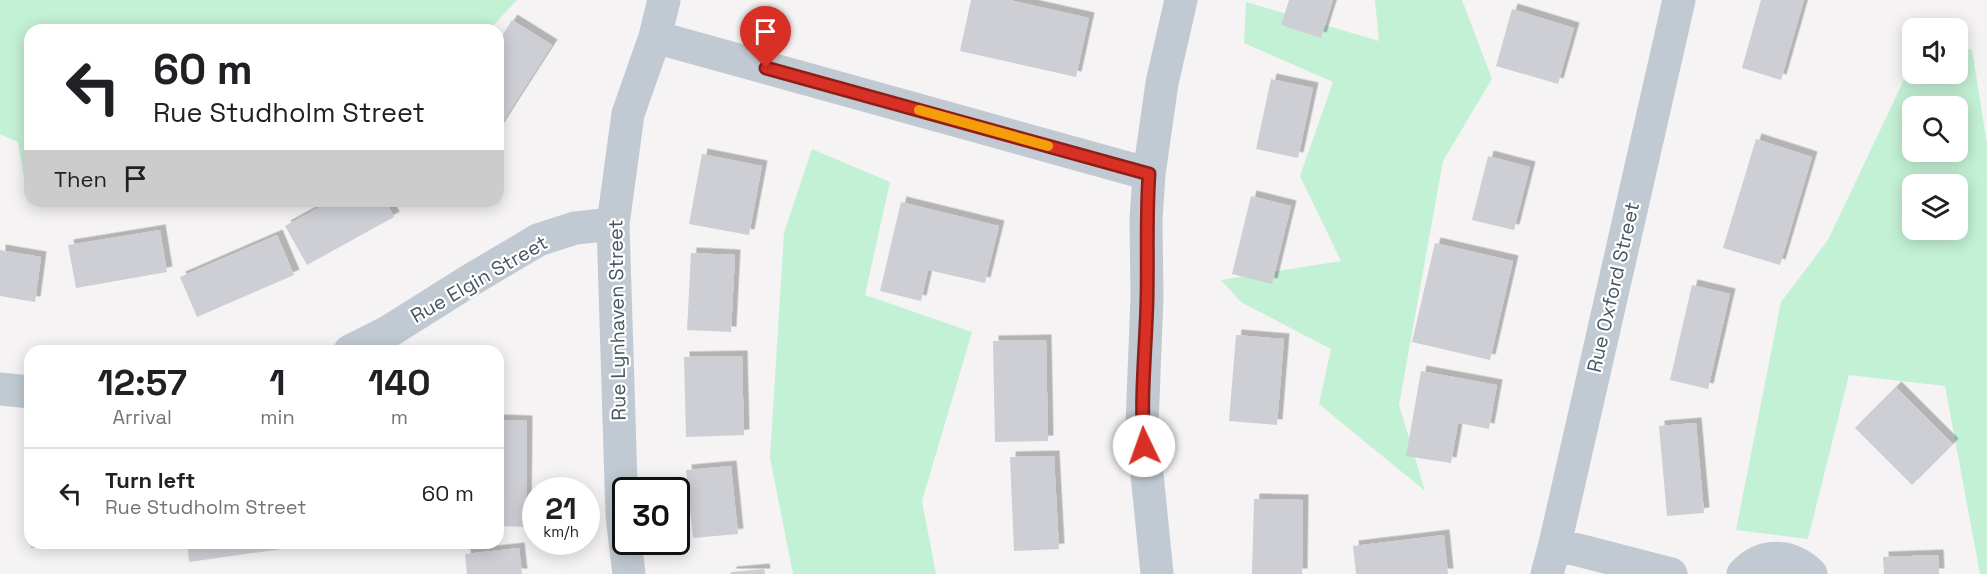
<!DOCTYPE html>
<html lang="en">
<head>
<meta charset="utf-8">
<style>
	body { margin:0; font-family:"Space Grotesk",sans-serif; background:#f2f2f2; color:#202124; height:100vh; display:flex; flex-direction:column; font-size:22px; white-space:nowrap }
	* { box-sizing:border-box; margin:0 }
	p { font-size:20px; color:#757577 }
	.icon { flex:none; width:33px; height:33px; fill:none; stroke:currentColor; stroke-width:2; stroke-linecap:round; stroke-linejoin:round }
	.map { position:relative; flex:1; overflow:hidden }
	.side { position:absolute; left:24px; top:345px; width:480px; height:204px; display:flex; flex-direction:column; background:#fff; border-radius:18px; box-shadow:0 3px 15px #0003 }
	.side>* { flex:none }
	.top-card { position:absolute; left:24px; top:24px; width:480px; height:183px; border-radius:18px; box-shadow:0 3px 15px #0003; background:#fff; color:#202124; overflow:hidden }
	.controls { position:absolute; left:1902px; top:18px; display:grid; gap:12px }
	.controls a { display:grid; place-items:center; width:66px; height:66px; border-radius:12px; background:#fff; box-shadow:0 3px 15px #0003; font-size:30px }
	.speed { position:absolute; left:522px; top:477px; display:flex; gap:12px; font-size:30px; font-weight:700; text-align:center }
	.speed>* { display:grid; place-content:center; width:78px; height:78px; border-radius:50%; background:#fff; box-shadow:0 3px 15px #0003; line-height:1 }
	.speed small { font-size:15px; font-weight:400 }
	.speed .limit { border:3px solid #111; border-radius:9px; background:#fff; color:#111 }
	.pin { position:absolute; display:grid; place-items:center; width:51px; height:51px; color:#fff; margin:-62px -26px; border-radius:50% 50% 50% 0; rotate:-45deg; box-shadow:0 0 6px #0007 }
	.pin .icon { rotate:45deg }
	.me { position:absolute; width:66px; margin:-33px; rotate:357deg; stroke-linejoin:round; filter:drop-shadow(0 0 4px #0008) }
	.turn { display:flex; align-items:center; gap:21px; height:126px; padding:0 30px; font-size:27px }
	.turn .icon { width:78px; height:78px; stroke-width:2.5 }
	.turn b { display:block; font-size:42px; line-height:51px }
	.then { display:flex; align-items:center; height:57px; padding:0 30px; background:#0003; gap:12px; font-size:22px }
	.eta { display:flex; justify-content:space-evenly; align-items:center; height:102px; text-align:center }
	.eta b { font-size:36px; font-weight:700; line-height:42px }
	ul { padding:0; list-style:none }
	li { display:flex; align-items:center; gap:18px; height:90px; padding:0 30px; border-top:2px solid #e0e0e0 }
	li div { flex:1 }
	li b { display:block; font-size:22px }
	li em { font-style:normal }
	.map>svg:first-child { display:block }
	.green { fill:#c3f1d5; fill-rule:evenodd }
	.building { fill:#cdcfd5; filter:url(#shadow) }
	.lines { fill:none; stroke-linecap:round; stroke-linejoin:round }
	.minor { stroke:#c1cad2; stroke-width:33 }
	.route-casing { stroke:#8d1f18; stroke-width:15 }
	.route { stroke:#d93025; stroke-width:10 }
	.slow { stroke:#f59e0b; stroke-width:10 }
	.labels { text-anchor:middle; stroke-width:4.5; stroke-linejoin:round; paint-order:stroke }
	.street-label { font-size:20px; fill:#4a5661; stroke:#fff }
</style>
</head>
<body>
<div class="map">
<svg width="1987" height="574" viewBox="0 0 1987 574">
	<defs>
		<filter id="shadow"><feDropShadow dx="5.5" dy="-5.5" stdDeviation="0" flood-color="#0004"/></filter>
	</defs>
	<rect width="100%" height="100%" fill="#f5f3f3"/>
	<path class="green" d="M 0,0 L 517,0 L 489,30 L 30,30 L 30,200 L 28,201 L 18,142 L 0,134 Z
		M 1375,0 L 1462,0 L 1492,79 L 1443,161 L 1399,405 L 1425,491 L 1319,404 L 1331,349 L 1241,302 L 1221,280 L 1341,261 L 1300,176 L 1333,82 L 1244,43 L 1246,2 L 1379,41 Z
		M 1958,48 L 1972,50 L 1987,144 L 1987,574 L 1980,574 L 1945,386 L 1849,375 L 1808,539 L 1736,530 L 1781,302 L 1828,240 L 1912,63 L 1912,74 L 1958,74 ZM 1912,106 L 1958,106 L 1958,152 L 1912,152 ZM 1912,184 L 1958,184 L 1958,230 L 1912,230 Z
		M 812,149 L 890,182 L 865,295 L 972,332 L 922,501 L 936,574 L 793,574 L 770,458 L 784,233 Z"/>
	<path class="building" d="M 971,0 L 1009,0 L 1089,18 L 1076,77 L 960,51 Z
		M 1289,0 L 1333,0 L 1321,38 L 1281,25 Z
		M 1761,0 L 1804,0 L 1781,80 L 1742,68 Z
		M 1512,9 L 1574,28 L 1558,84 L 1496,66 Z
		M 512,20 L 552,45 L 498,129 L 498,42 Z
		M 1271,79 L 1313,88 L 1298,158 L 1256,149 Z
		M 1756,139 L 1812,157 L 1780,265 L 1723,248 Z
		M 702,154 L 762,166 L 749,235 L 689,224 Z
		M 1488,156 L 1530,167 L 1514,230 L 1472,220 Z
		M 1251,196 L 1291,206 L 1272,284 L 1232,274 Z
		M 331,201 L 386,201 L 394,217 L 307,265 L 285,226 Z
		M 901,202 L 999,226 L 985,283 L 928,270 L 921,301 L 880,291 Z
		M 160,230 L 167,272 L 76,288 L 68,245 Z
		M 277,235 L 294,275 L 197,317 L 180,277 Z
		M 1435,243 L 1513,261 L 1490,360 L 1412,342 Z
		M 0,250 L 41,257 L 35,302 L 0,296 Z
		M 691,253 L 735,255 L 731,332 L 687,330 Z
		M 1692,285 L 1730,294 L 1708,389 L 1670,380 Z
		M 1236,335 L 1284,339 L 1277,425 L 1229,421 Z
		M 1046,340 L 1048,441 L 995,442 L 993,341 Z
		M 742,356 L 744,435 L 686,437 L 684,357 Z
		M 1421,371 L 1497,385 L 1489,429 L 1458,423 L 1451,463 L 1406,456 Z
		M 1896,387 L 1953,444 L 1912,485 L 1855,428 Z
		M 498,420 L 527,421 L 526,527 L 498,526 Z
		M 1696,423 L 1704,513 L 1667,516 L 1659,426 Z
		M 1054,456 L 1059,549 L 1014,551 L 1010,457 Z
		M 731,466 L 738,534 L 693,538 L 686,470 Z
		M 1254,499 L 1303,500 L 1302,574 L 1252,574 Z
		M 1444,535 L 1448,574 L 1356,574 L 1353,546 Z
		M 31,543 L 119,543 L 119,547 L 31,548 Z
		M 187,543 L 288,543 L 289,548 L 189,562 Z
		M 519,548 L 522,574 L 467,574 L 465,554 Z
		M 1938,555 L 1939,574 L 1884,574 L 1883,557 Z
		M 764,569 L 765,574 L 731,574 L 731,572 Z"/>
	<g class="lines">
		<path class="minor" d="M 655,37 L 1149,174
			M 350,351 L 388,332 L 469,281 L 538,240 L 575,228 L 613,224
			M 0,389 L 30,392
			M 1555,544 L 1671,574
			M 629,574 L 622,516 L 613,224 L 628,114 L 655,37 L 664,0
			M 1157,574 L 1142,424 L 1147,297 L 1146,220 L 1149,174 L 1162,83 L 1181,0
			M 1547,574 L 1555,544 L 1679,0
			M 1743,574 C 1763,552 1791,554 1811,574"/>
	</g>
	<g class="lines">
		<g class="route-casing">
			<path id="route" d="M 766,68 L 1149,174 C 1146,216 1148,257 1147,299 C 1146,347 1140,397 1144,446"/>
		</g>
		<use href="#route" class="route"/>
		<path class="slow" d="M 919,110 L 1048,146"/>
	</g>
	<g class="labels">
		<g class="street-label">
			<text transform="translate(479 279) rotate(-30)" y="7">Rue Elgin Street</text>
			<text transform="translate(1613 287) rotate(-77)" y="7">Rue Oxford Street</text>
			<text transform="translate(617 320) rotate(-91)" y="7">Rue Lynhaven Street</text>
		</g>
	</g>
</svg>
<div class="controls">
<a><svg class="icon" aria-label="sound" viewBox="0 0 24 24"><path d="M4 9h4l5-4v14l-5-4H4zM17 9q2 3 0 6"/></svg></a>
<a><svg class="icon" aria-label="search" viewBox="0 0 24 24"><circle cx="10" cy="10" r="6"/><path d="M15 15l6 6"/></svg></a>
<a><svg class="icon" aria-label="layers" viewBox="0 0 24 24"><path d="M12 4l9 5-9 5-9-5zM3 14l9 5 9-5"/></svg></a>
</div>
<div class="speed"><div>21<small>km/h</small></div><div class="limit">30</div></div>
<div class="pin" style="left:766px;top:68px;background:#d93025"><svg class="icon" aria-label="arrive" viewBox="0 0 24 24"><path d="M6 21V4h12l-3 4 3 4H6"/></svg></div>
<svg class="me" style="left:1144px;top:446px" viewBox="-20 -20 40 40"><circle r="19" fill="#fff"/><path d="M0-13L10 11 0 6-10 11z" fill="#d93025"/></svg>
<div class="top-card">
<div class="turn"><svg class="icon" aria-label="left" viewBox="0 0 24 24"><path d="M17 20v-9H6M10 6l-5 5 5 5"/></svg><div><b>60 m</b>Rue Studholm Street</div></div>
<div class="then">Then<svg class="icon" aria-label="arrive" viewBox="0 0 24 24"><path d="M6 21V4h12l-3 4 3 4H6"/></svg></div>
</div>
<section class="side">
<div class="eta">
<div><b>12:57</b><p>Arrival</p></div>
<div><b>1</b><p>min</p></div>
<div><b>140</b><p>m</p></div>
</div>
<ul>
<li><svg class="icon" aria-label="left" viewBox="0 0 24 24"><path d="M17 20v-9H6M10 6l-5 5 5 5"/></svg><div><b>Turn left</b><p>Rue Studholm Street</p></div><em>60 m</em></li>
</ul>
</section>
</div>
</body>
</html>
